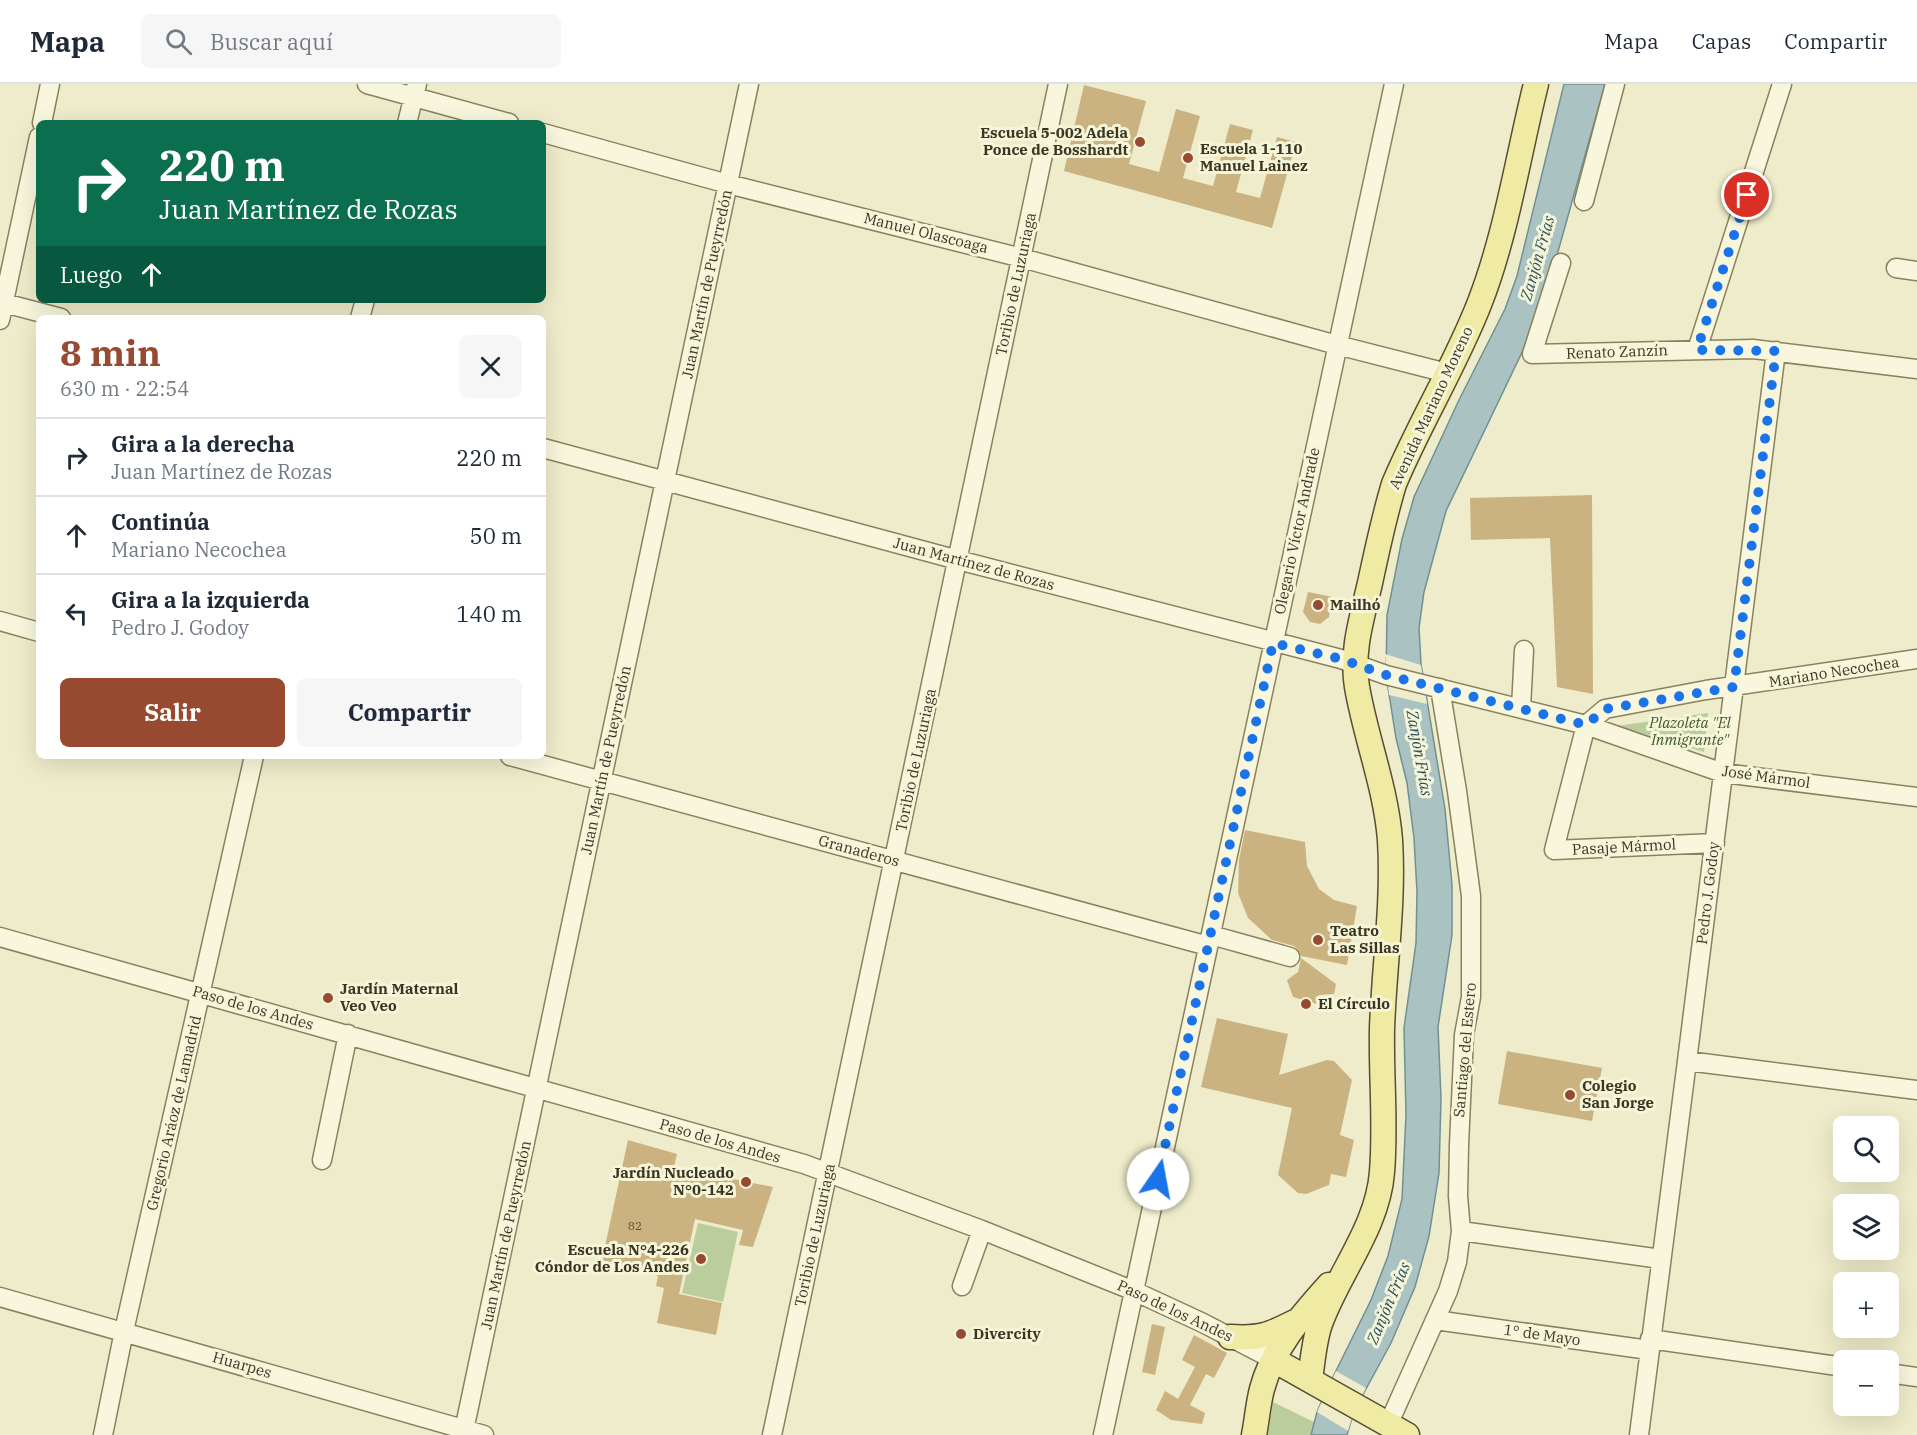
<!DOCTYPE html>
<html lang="es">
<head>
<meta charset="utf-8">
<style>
	body { margin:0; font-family:"IBM Plex Serif",serif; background:#f6f6f7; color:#1f2937; height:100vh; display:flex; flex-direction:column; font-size:22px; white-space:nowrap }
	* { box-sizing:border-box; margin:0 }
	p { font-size:20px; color:#747a83 }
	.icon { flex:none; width:33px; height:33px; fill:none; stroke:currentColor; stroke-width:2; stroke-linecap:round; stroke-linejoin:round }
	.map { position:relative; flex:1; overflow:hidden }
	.drawer { position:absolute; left:36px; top:231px; width:510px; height:444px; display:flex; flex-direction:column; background:#fff; border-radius:9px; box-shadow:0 6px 24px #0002 }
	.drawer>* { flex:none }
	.hud { position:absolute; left:36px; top:36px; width:510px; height:183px; border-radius:9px; box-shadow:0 6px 24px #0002; background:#0b6e4f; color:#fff; overflow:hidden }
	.fabs { position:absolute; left:1833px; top:1032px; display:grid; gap:12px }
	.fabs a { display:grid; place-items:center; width:66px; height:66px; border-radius:9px; background:#fff; box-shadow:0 6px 24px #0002; font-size:30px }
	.pin { position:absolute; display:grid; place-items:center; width:51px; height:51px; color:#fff; margin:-26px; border:3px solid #fff; border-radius:50%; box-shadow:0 2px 6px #0007 }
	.me { position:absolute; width:66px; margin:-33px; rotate:12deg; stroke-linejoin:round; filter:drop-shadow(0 0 4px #0008) }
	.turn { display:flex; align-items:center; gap:21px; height:126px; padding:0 24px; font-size:27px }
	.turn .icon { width:78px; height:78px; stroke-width:2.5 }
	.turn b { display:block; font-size:42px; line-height:51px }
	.then { display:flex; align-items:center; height:57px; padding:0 24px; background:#0003; gap:12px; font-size:22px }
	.round { display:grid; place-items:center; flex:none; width:63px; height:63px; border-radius:9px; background:#f6f6f7 }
	.summary { display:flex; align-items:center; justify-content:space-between; height:102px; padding:0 24px }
	h1 { font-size:36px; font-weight:700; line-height:45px; color:#984a30 }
	.primary-button { display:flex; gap:12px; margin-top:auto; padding:12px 24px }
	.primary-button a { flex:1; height:69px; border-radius:9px; background:#984a30; color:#fff; font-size:24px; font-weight:700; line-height:69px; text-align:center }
	.primary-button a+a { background:#f6f6f7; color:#1f2937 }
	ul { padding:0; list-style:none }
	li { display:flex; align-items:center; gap:18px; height:78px; padding:0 24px; border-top:2px solid #e0e1e3 }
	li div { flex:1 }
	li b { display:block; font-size:22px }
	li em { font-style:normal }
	header { display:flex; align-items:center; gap:36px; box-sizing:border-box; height:84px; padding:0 30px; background:#fff; border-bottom:2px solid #e0e1e3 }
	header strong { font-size:28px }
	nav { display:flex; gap:33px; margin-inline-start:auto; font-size:21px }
	.search { width:420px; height:54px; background:#f6f6f7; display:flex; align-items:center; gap:15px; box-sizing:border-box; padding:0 21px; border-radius:9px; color:#747a83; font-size:22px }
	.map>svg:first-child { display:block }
	.green { fill:#bbcc9d }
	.water { fill:#aac3c2; stroke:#719191; stroke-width:1.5 }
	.pier { fill:#eeecca }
	.building { fill:#cbb381 }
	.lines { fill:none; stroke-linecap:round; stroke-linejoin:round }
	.minor-casing { stroke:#8a815e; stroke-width:21 }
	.major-casing { stroke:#594e32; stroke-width:27 }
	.minor { stroke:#f8f7dd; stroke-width:18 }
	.major { stroke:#efeba4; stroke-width:24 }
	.route { stroke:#1a73e8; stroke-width:10; stroke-dasharray:0 18 }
	.poi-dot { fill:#984a30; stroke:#f5f5d9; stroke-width:2 }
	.labels { text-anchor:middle; stroke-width:6; stroke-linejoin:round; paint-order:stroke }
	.number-label { font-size:12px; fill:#5f5439 }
	.poi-label { font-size:15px; font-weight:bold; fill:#3b3521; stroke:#f5f5d9; text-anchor:start }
	.street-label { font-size:15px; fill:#3b3521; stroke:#f5f5d9 }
	.park-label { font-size:15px; font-style:italic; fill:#3f5729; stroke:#f5f5d9 }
	.water-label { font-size:16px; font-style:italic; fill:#31525a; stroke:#f5f5d9 }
</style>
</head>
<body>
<header>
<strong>Mapa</strong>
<div class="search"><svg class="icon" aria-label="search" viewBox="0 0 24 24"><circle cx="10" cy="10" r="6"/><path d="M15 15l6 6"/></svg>Buscar aquí</div>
<nav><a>Mapa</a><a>Capas</a><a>Compartir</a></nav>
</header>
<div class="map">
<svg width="1917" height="1351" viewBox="0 0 1917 1351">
	<rect width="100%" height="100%" fill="#eeecca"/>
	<path class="green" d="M 1708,629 L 1704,668 L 1617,642 Z
		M 698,1139 L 738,1148 L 723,1218 L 682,1209 Z
		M 1273,1318 L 1314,1338 L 1311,1351 L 1268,1351 Z"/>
	<path class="water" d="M 1564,0 L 1605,0 L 1554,182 L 1527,258 L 1446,427 L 1424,508 L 1419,544 L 1421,580 L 1445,725 L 1452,801 L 1452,851 L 1438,943 L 1441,1014 L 1439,1089 L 1429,1152 L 1415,1203 L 1391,1259 L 1354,1327 L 1347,1351 L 1311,1351 L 1317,1328 L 1326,1307 L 1371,1216 L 1388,1172 L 1402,1115 L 1406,1031 L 1404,944 L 1416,859 L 1417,808 L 1414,754 L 1407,699 L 1396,654 L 1386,591 L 1387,531 L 1402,455 L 1414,413 L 1459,316 L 1505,225 L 1517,192 Z"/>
	<path class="pier" d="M 1385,570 L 1421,581 L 1427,620 L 1389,611 Z
		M 1336,1287 L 1366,1304 L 1354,1327 L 1348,1347 L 1317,1328 Z"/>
	<path class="building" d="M 1084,1 L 1146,17 L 1129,80 L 1159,88 L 1176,25 L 1200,32 L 1183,94 L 1213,102 L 1230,40 L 1253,46 L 1236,108 L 1260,114 L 1277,53 L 1296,58 L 1272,144 L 1064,87 Z
		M 1592,411 L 1593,610 L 1557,603 L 1550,454 L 1471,456 L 1470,414 Z
		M 1308,508 L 1333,513 L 1329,533 L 1320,540 L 1310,538 L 1303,528 Z
		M 1245,746 L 1305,758 L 1307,782 L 1319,805 L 1334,816 L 1357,822 L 1347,881 L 1301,872 L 1298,866 L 1294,862 L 1272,856 L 1248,834 L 1238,809 L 1239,776 Z
		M 1301,874 L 1336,900 L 1334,910 L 1319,911 L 1317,920 L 1293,913 L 1287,896 L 1298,888 Z
		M 1217,934 L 1288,950 L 1279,991 L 1327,976 L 1334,977 L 1352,996 L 1340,1051 L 1354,1056 L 1346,1093 L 1331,1090 L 1329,1101 L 1306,1110 L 1298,1109 L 1278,1091 L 1292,1024 L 1201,1003 Z
		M 1507,967 L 1602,984 L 1592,1037 L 1498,1020 Z
		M 628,1056 L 677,1070 L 674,1083 L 773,1103 L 753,1163 L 739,1161 L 743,1146 L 695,1135 L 679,1210 L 722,1219 L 716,1251 L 657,1239 L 664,1204 L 656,1202 L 658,1192 L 602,1176 Z
		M 1152,1240 L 1165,1243 L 1155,1291 L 1142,1288 Z
		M 1194,1251 L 1227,1269 L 1214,1294 L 1206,1290 L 1190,1321 L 1205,1329 L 1202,1340 L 1171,1336 L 1156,1326 L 1165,1307 L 1178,1315 L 1195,1283 L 1182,1276 Z"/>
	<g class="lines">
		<g class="minor-casing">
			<path id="minor" d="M 367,0 L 509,39
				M 42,39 L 50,0
				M 407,39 L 417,0
				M 543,49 L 728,100 L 1022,174 L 1337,261 L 1447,289
				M 1584,117 L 1615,0
				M 1561,179 L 1532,270 L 1753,265 L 1917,285
				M 1896,184 L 1917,187
				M 0,218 L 61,234
				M 360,234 L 365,216
				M 0,236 L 39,53
				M 1697,266 L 1782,0
				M 543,364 L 958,476 L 1341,575 L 1386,591 L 1586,641 L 1723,689 L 1917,713
				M 0,537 L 39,548
				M 1521,624 L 1524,566
				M 1586,641 L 1605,625 L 1706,606 L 1917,575
				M 1586,641 L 1554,766 L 1715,759
				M 510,672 L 1208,862
				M 1211,851 L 1290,873
				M 0,853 L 804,1080 L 982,1146 L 1134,1207 L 1203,1239 L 1274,1276
				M 1687,977 L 1917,1006
				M 322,1076 L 348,950
				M 1461,1147 L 1661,1175
				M 962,1202 L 982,1146
				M 0,1213 L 484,1351
				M 1435,1236 L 1649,1266
				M 1650,1255 L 1844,1283
				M 1888,1289 L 1917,1293
				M 1388,1341 L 1448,1207 L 1457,1178 L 1461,1147 L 1458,1112 L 1459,1061 L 1464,951 L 1471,913 L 1471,812 L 1457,707 L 1440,604
				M 103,1351 L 124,1247 L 254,672
				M 463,1351 L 749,0
				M 772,1351 L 1058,0
				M 1103,1351 L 1394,0
				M 1639,1351 L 1687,977 L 1776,267"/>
		</g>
		<g class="major-casing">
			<path id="major" d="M 1230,1253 C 1262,1255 1269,1251 1297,1237
				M 1274,1276 L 1407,1351
				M 1310,1295 C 1313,1276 1314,1255 1321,1237 C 1340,1187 1378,1142 1382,1088 C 1386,1041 1381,993 1382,945 C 1384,882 1394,820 1390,756 C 1386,704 1366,655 1357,603 C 1351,567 1362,534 1370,499 C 1377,466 1384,433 1394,400 C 1420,338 1456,280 1480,218 C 1507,148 1518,72 1536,0
				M 1254,1351 C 1257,1336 1258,1320 1262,1305 C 1273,1264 1301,1232 1329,1201"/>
		</g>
		<use href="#minor" class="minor"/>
		<use href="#major" class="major"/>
	</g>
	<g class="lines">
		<path class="route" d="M 1158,1095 L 1273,559 L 1341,575 L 1386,591 L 1586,641 L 1605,625 L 1734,603 L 1776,267 L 1697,266 L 1747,111"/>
	</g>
	<g class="poi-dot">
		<circle cx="1140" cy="58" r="6"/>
		<circle cx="1188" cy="74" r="6"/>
		<circle cx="1318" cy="521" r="6"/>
		<circle cx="1318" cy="856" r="6"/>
		<circle cx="328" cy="914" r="6"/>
		<circle cx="1306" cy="920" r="6"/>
		<circle cx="1570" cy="1011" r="6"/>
		<circle cx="746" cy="1098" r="6"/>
		<circle cx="701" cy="1175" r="6"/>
		<circle cx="961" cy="1250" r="6"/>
	</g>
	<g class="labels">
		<g class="number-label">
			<text x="635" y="1146">82</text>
		</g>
		<g class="poi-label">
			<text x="1128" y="54" text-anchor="end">Escuela 5-002 Adela<tspan x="1128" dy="17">Ponce de Bosshardt</tspan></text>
			<text x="1200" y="70">Escuela 1-110<tspan x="1200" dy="17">Manuel Lainez</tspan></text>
			<text x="1330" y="526">Mailhó</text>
			<text x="1330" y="852">Teatro<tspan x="1330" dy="17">Las Sillas</tspan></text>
			<text x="340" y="910">Jardín Maternal<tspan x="340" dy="17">Veo Veo</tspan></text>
			<text x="1318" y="925">El Círculo</text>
			<text x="1582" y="1007">Colegio<tspan x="1582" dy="17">San Jorge</tspan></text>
			<text x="734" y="1094" text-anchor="end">Jardín Nucleado<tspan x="734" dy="17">N°0-142</tspan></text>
			<text x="689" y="1171" text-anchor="end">Escuela N°4-226<tspan x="689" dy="17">Cóndor de Los Andes</tspan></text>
			<text x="973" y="1255">Divercity</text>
		</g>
		<g class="street-label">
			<text transform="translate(926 149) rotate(14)" y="5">Manuel Olascoaga</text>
			<text transform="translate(707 200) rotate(-78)" y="5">Juan Martín de Pueyrredón</text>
			<text transform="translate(1016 200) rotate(-78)" y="5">Toribio de Luzuriaga</text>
			<text transform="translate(1617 268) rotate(-2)" y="5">Renato Zanzín</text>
			<text transform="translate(1431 324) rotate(-65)" y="5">Avenida Mariano Moreno</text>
			<text transform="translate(1297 447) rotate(-78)" y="5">Olegario Víctor Andrade</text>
			<text transform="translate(974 480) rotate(15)" y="5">Juan Martínez de Rozas</text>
			<text transform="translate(1834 588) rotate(-9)" y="5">Mariano Necochea</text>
			<text transform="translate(606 676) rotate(-78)" y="5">Juan Martín de Pueyrredón</text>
			<text transform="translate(916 676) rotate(-78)" y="5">Toribio de Luzuriaga</text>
			<text transform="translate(1766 693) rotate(8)" y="5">José Mármol</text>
			<text transform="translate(1624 763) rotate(-3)" y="5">Pasaje Mármol</text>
			<text transform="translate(859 767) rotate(15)" y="5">Granaderos</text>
			<text transform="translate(1708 809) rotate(-83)" y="5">Pedro J. Godoy</text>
			<text transform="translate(253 924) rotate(16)" y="5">Paso de los Andes</text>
			<text transform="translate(1465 966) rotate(-85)" y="5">Santiago del Estero</text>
			<text transform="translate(174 1029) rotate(-77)" y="5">Gregorio Aráoz de Lamadrid</text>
			<text transform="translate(720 1057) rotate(16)" y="5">Paso de los Andes</text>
			<text transform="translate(506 1151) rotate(-78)" y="5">Juan Martín de Pueyrredón</text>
			<text transform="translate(815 1151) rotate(-78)" y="5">Toribio de Luzuriaga</text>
			<text transform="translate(1175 1227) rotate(25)" y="5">Paso de los Andes</text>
			<text transform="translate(1542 1251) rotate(8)" y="5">1° de Mayo</text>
			<text transform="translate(242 1281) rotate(16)" y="5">Huarpes</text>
		</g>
		<g class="park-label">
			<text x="1690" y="644">Plazoleta "El<tspan x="1690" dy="17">Inmigrante"</tspan></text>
		</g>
		<g class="water-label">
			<text transform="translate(1537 174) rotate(-74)" y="6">Zanjón Frías</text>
			<text transform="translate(1420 669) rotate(80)" y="6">Zanjón Frías</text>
			<text transform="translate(1388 1219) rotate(-67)" y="6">Zanjón Frías</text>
		</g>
	</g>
</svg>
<div class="fabs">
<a><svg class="icon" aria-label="search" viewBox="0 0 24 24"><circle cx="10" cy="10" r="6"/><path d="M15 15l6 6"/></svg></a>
<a><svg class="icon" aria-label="layers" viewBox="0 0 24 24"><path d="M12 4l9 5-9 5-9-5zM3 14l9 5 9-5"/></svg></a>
<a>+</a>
<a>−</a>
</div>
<div class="pin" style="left:1747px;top:111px;background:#d93025"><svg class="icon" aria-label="arrive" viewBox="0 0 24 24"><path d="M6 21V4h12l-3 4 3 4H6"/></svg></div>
<svg class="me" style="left:1158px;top:1095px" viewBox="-20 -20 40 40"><circle r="19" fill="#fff"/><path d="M0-13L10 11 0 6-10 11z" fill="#1a73e8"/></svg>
<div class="hud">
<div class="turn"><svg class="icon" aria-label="right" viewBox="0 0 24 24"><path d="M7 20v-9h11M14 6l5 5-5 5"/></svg><div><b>220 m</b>Juan Martínez de Rozas</div></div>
<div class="then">Luego<svg class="icon" aria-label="ahead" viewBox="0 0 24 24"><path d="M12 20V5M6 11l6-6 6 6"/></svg></div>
</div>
<section class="drawer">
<div class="summary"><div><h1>8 min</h1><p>630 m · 22:54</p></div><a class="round"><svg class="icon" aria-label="close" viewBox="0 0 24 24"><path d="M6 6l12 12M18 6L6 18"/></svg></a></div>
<ul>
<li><svg class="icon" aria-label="right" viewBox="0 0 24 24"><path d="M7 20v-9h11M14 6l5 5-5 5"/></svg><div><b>Gira a la derecha</b><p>Juan Martínez de Rozas</p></div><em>220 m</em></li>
<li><svg class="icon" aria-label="ahead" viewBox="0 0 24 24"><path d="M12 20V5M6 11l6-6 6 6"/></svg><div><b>Continúa</b><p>Mariano Necochea</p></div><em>50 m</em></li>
<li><svg class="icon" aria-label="left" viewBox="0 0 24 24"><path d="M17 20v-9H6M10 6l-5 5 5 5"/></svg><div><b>Gira a la izquierda</b><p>Pedro J. Godoy</p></div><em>140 m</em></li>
</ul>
<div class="primary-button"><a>Salir</a><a>Compartir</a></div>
</section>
</div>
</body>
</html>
